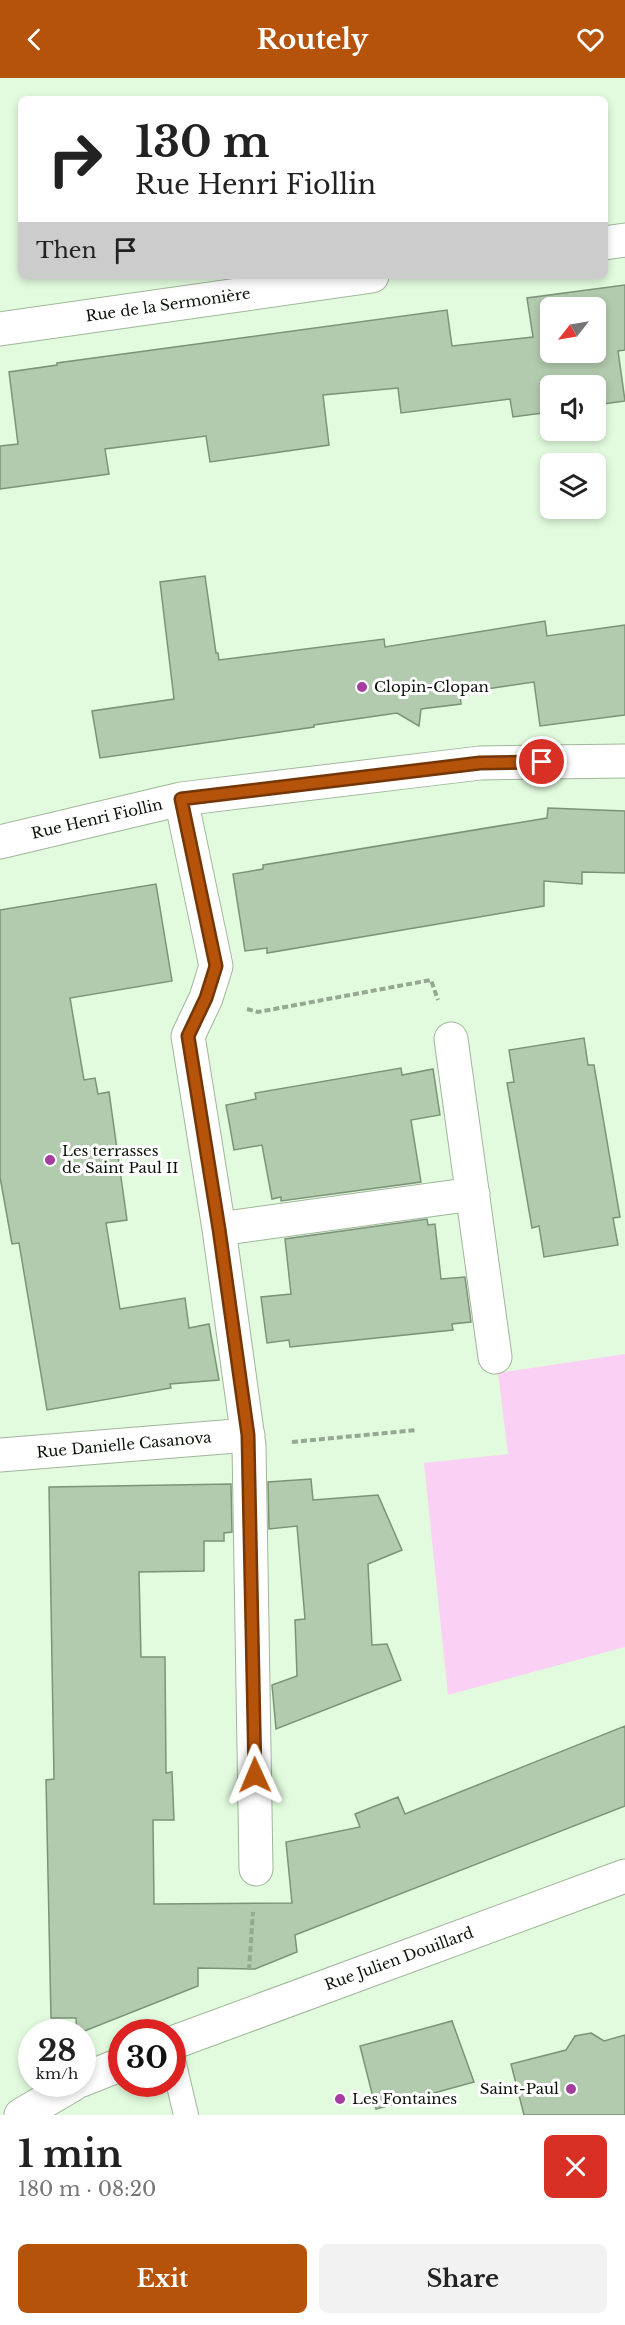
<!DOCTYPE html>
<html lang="en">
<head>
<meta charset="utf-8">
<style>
	body { margin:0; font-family:"Libre Baskerville",serif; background:#f2f2f2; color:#222; height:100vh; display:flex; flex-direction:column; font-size:22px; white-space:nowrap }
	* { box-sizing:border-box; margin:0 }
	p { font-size:20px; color:#767676 }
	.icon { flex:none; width:33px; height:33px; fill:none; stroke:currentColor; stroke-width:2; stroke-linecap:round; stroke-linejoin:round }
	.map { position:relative; height:2037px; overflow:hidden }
	.drawer { display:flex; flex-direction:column; background:#fff; flex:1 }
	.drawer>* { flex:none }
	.guide { position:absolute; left:18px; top:18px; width:590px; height:183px; border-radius:9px; box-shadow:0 3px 9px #0003; background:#fff; color:#222; overflow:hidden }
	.needle { width:39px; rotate:239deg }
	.tools { position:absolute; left:540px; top:219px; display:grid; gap:12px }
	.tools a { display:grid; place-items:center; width:66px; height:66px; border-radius:9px; background:#fff; box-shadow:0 3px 9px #0003; font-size:30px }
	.speed { position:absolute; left:18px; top:1941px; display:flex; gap:12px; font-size:30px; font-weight:700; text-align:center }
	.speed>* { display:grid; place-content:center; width:78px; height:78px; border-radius:50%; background:#fff; box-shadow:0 3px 9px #0003; line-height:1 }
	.speed small { font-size:15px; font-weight:400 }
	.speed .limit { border:9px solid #d22; background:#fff; color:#111 }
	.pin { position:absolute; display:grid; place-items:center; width:51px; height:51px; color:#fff; margin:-26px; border:3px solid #fff; border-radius:50%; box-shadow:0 2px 6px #0007 }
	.me { position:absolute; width:66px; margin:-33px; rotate:359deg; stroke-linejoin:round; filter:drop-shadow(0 0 4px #0008) }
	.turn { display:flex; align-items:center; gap:21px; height:126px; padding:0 18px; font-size:27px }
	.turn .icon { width:78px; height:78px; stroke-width:2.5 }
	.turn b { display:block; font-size:42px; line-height:51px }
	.then { display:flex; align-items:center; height:57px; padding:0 18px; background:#0003; gap:12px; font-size:22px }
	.round { display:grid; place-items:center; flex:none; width:63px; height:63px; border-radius:9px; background:#f2f2f2 }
	.headline { display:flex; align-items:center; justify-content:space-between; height:102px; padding:0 18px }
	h1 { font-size:36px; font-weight:800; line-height:45px }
	.cta { display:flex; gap:12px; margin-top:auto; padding:12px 18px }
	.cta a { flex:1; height:69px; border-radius:9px; background:#b45309; color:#fff; font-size:24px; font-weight:800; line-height:69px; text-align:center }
	.cta a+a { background:#f2f2f2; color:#222 }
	header { display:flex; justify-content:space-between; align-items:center; height:78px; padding:0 18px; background:#b45309; color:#fff; font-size:27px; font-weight:800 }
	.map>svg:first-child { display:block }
	.green { fill:#fad1f4 }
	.building { fill:#b2caae; stroke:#7d9379; stroke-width:1.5; fill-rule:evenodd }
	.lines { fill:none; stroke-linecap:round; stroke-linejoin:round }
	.service-casing { stroke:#a0b69b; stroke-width:26 }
	.minor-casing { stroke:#a0b69b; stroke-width:35 }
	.path { stroke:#95a892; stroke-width:4; stroke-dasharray:6 3; stroke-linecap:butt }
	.service { stroke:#fff; stroke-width:24 }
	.minor { stroke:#fff; stroke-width:33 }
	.route-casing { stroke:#753606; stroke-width:15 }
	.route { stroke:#b45309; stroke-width:10 }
	.poi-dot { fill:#a63da0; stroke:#fff; stroke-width:2 }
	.labels { text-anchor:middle; stroke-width:6; stroke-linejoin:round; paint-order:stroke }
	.street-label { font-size:15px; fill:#0c140a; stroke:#fff }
	.poi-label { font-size:15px; fill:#0c140a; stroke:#fff; text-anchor:start }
</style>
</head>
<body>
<header><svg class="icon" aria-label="back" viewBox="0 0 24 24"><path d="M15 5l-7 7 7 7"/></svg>Routely<svg class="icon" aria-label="heart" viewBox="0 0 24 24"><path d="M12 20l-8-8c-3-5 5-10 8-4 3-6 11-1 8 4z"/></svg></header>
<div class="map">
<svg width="625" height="2037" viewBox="0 0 625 2037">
	<rect width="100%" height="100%" fill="#e2fbde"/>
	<path class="green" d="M 625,1276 L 625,1569 L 448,1617 L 424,1385 L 508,1376 L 498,1295 Z"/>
	<path class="building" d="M 625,207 L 625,272 L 618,273 L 625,323 L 596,327 L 596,308 L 550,308 L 550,334 L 513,339 L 510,321 L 401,335 L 398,310 L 323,317 L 329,367 L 210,384 L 206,358 L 105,371 L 109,396 L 0,411 L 0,368 L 18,366 L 9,294 L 57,287 L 57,285 L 447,232 L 452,268 L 533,259 L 527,220 ZM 550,230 L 596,230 L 596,274 L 550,274 Z
		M 205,498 L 216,575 L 218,575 L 219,582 L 384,561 L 385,569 L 545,543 L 547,558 L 625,547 L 625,637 L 540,648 L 534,604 L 460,615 L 461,626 L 421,631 L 419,648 L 397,635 L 314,647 L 314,649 L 100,680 L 92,633 L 174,621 L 160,504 Z
		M 548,730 L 625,733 L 625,795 L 582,794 L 582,806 L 544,803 L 544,828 L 267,875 L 267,870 L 245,873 L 233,796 L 263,791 L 263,787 L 547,740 Z
		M 156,806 L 172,903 L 70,920 L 84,1002 L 95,1000 L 98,1016 L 109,1014 L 127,1142 L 106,1145 L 120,1231 L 185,1220 L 189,1250 L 209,1246 L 219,1302 L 170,1306 L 171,1310 L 47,1332 L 19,1165 L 12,1166 L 0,1099 L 0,832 Z
		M 584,960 L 588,987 L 594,987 L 620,1139 L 613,1140 L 618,1167 L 544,1179 L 539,1148 L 532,1150 L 507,1005 L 514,1004 L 509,972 Z
		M 401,990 L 402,997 L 433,991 L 440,1037 L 411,1042 L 421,1104 L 281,1123 L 281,1119 L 272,1121 L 262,1067 L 234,1072 L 226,1027 L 256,1021 L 255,1015 Z
		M 427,1141 L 428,1147 L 435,1146 L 441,1201 L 465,1199 L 471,1244 L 452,1246 L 453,1252 L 290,1269 L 289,1262 L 267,1265 L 261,1219 L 291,1216 L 285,1161 Z
		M 311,1401 L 313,1422 L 378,1417 L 402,1472 L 368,1486 L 372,1567 L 387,1566 L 401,1602 L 276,1651 L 272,1607 L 297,1598 L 295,1542 L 305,1541 L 297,1448 L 269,1451 L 268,1404 Z
		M 231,1406 L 232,1454 L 224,1455 L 224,1463 L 204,1463 L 204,1493 L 139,1494 L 141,1579 L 165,1579 L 166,1695 L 172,1694 L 174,1742 L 153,1742 L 154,1826 L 292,1825 L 286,1764 L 360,1749 L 355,1736 L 398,1719 L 405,1736 L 625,1648 L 625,1728 L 295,1857 L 297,1874 L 255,1891 L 198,1890 L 198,1908 L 82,1954 L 77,1954 L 76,1940 L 51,1940 L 46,1702 L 54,1701 L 49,1409 Z
		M 452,1943 L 474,2004 L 376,2031 L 360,1968 Z
		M 591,1955 L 604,1963 L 625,1957 L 625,2037 L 524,2037 L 511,1986 L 566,1972 L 575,1958 Z"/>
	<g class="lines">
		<g class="service-casing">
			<path id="service" d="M 172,1978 L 186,2037"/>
		</g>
		<g class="minor-casing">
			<path id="minor" d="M 604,165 L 625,162
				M 0,251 L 372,198
				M 181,721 L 216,888 L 206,920 L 188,958 L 219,1151 L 249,1368 L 256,1791
				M 0,764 L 181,721 L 480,685 L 625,683
				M 451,961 L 495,1279
				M 219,1151 L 473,1116
				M 0,1377 L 248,1357
				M 172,1965 L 625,1798
				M 82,2002 L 122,1986
				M 21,2037 L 74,2006"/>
		</g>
		<path class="path" d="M 247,931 L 258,934 L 431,902 L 438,922
			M 292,1364 L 417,1352
			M 249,1892 L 253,1834"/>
		<use href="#service" class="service"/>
		<use href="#minor" class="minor"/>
	</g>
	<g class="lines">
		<g class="route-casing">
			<path id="route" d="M 255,1697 L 248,1357 L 219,1151 L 188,958 L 206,920 L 216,888 L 181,721 L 480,685 L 542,684"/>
		</g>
		<use href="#route" class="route"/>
	</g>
	<g class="poi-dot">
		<circle cx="362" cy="609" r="6"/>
		<circle cx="50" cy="1082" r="6"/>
		<circle cx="571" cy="2011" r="6"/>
		<circle cx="340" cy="2021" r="6"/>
	</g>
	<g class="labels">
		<g class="street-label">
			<text transform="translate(168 227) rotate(-8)" y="5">Rue de la Sermonière</text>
			<text transform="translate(97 741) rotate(-13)" y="5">Rue Henri Fiollin</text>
			<text transform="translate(124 1367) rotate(-5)" y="5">Rue Danielle Casanova</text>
			<text transform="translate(399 1881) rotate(-20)" y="5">Rue Julien Douillard</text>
		</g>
		<g class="poi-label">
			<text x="374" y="614">Clopin-Clopan</text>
			<text x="62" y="1078">Les terrasses<tspan x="62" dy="17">de Saint Paul II</tspan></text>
			<text x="559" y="2016" text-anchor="end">Saint-Paul</text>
			<text x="352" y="2026">Les Fontaines</text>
		</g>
	</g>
</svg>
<div class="tools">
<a><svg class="needle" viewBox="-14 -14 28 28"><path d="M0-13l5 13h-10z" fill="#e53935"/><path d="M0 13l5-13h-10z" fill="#767676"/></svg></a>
<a><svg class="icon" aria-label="sound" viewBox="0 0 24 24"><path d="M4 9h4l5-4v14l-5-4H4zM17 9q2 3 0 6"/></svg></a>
<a><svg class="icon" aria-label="layers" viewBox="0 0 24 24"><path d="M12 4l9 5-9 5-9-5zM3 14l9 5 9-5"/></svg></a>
</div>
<div class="speed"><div>28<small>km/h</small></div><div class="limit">30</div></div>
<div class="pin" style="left:542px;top:684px;background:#d93025"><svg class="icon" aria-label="arrive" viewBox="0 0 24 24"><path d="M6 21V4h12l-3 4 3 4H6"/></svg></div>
<svg class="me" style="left:255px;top:1697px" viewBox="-20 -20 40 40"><path d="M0-17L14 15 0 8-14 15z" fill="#b45309" stroke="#fff" stroke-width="4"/></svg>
<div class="guide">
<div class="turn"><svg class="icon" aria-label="right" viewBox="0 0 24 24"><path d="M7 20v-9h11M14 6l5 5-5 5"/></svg><div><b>130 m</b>Rue Henri Fiollin</div></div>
<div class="then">Then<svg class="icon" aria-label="arrive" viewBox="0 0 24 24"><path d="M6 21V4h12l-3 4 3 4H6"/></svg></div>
</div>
</div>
<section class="drawer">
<div class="headline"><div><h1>1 min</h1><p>180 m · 08:20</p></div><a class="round" style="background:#d93025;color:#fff"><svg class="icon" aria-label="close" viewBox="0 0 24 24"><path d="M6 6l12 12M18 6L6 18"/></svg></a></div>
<div class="cta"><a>Exit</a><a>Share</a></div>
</section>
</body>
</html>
